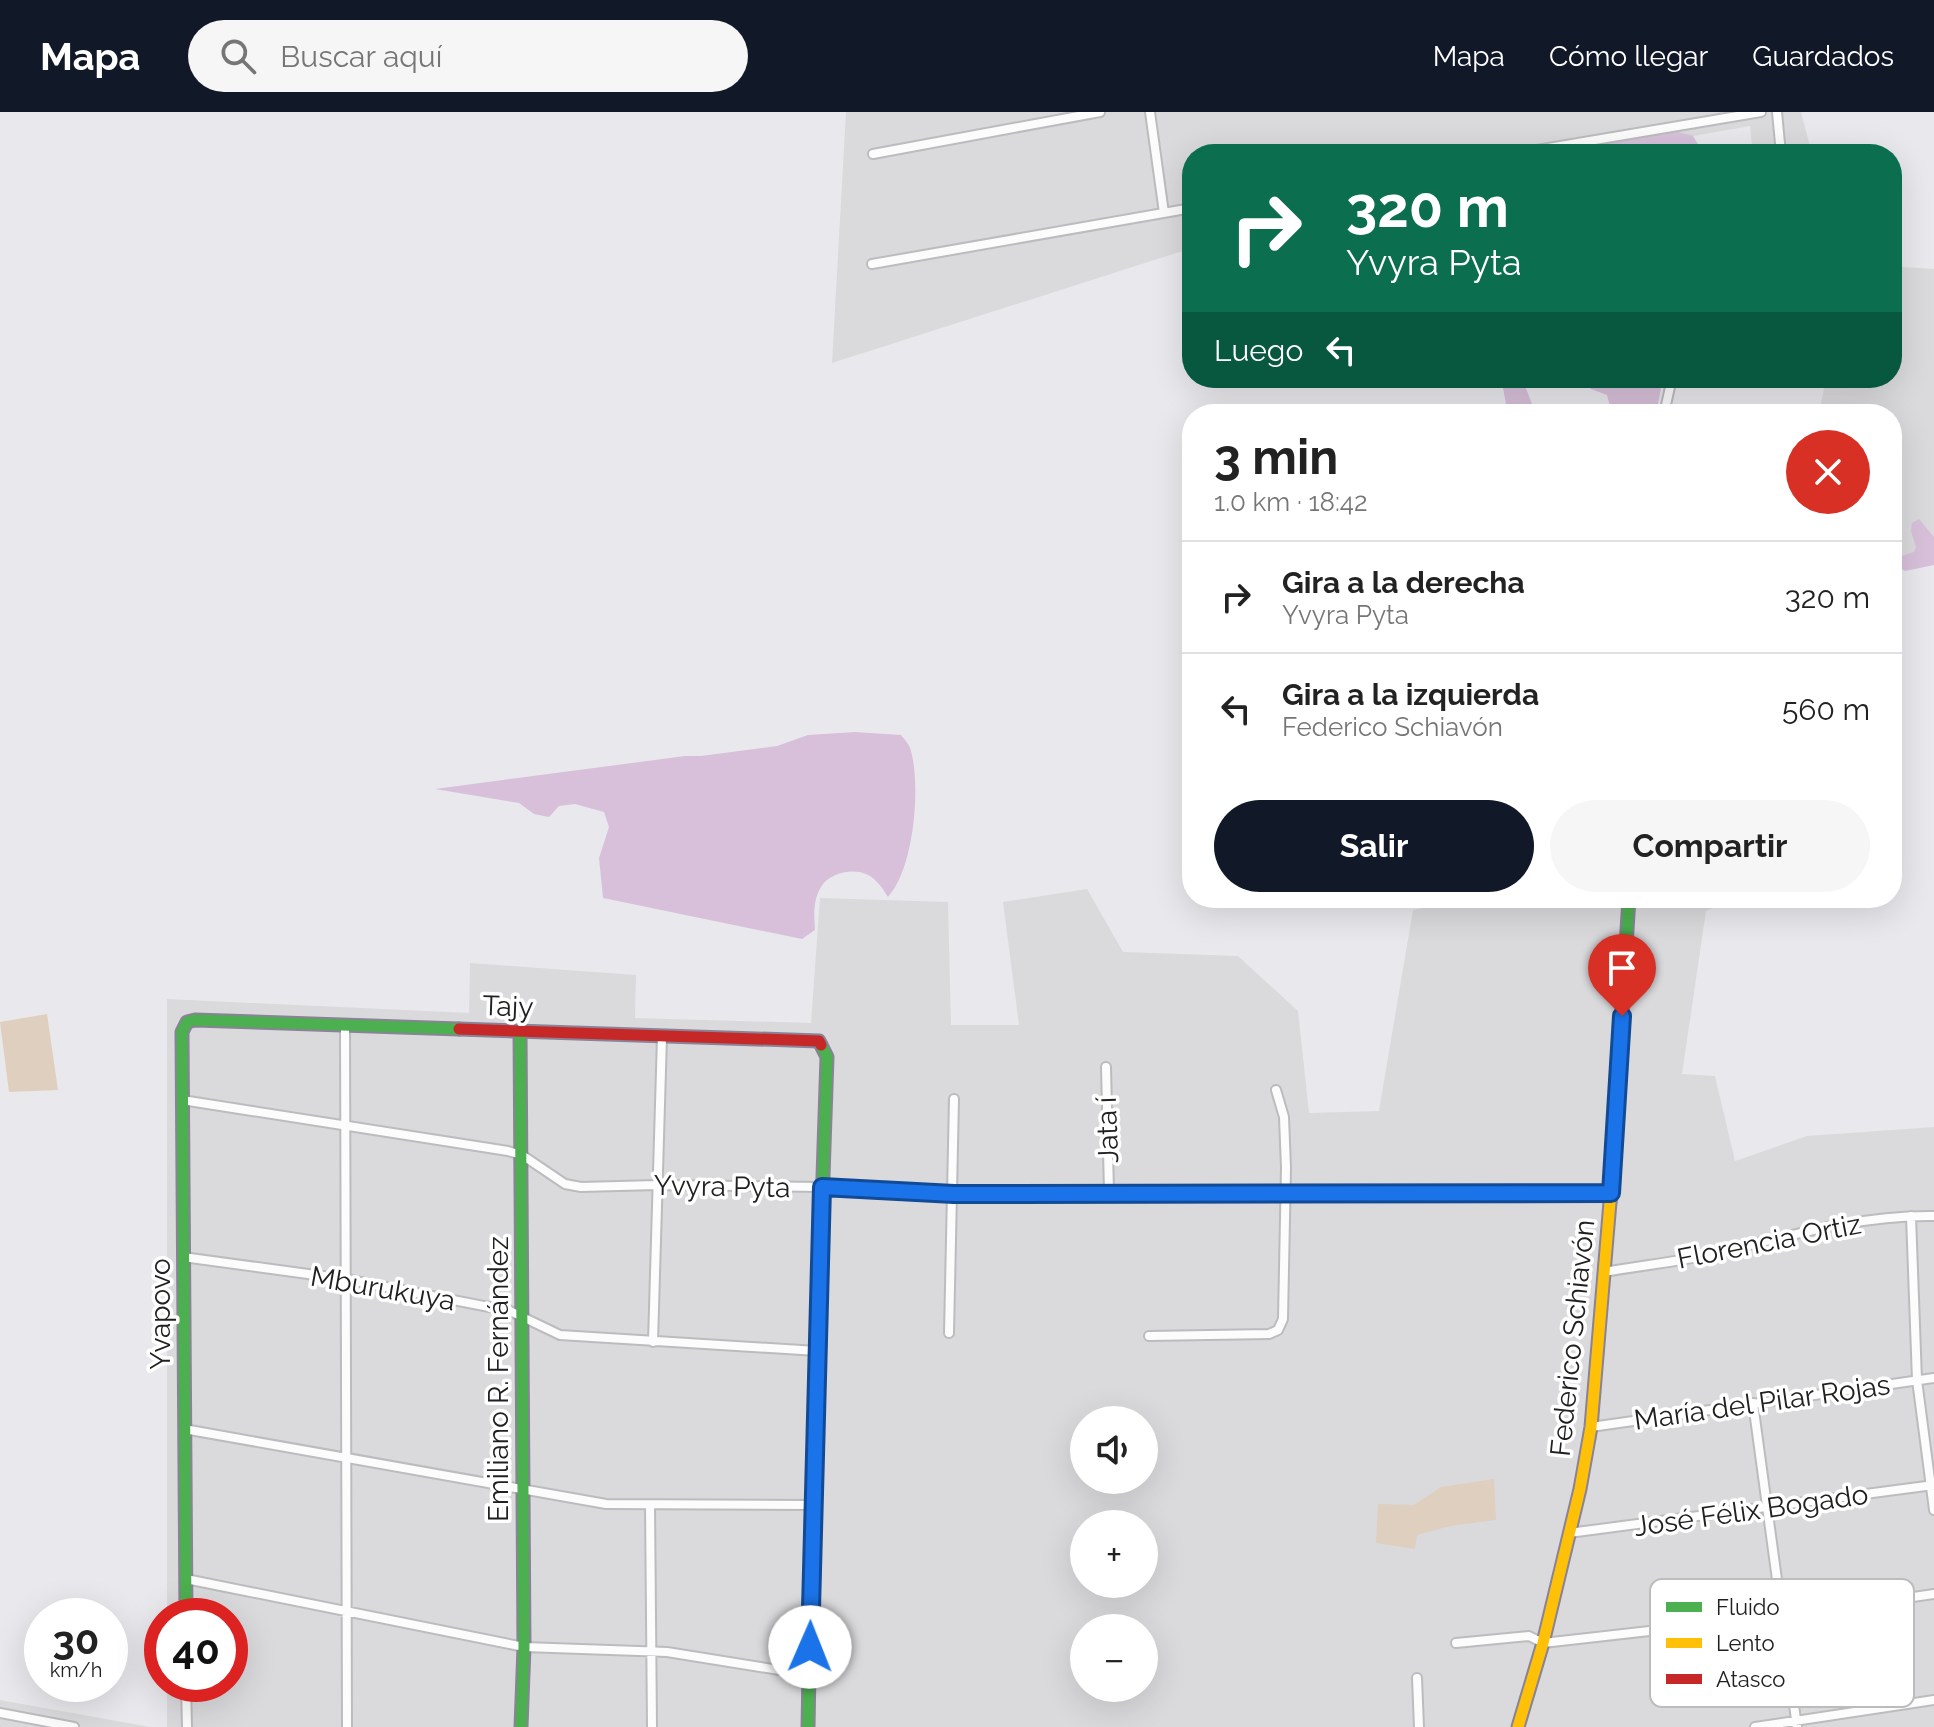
<!DOCTYPE html>
<html lang="es">
<head>
<meta charset="utf-8">
<style>
	body { margin:0; font-family:Raleway,sans-serif; background:#f6f6f6; color:#222; height:100vh; display:flex; flex-direction:column; font-size:30px; white-space:nowrap }
	* { box-sizing:border-box; margin:0 }
	p { font-size:26px; color:#767676 }
	.icon { flex:none; width:44px; height:44px; fill:none; stroke:currentColor; stroke-width:2; stroke-linecap:round; stroke-linejoin:round }
	.map { position:relative; flex:1; overflow:hidden }
	.sheet { position:absolute; left:1182px; top:292px; width:720px; height:504px; display:flex; flex-direction:column; background:#fff; border-radius:32px; box-shadow:0 8px 32px #0002 }
	.sheet>* { flex:none }
	.hud { position:absolute; left:1182px; top:32px; width:720px; height:244px; border-radius:32px; box-shadow:0 8px 32px #0002; background:#0b6e4f; color:#fff; overflow:hidden }
	.controls { position:absolute; left:1070px; top:1294px; display:grid; gap:16px }
	.controls a { display:grid; place-items:center; width:88px; height:88px; border-radius:50%; background:#fff; box-shadow:0 8px 32px #0002; font-size:40px }
	.speed { position:absolute; left:24px; top:1486px; display:flex; gap:16px; font-size:40px; font-weight:700; text-align:center }
	.speed>* { display:grid; place-content:center; width:104px; height:104px; border-radius:50%; background:#fff; box-shadow:0 8px 32px #0002; line-height:1 }
	.speed small { font-size:20px; font-weight:400 }
	.speed .limit { border:12px solid #d22; background:#fff; color:#111 }
	.pin { position:absolute; display:grid; place-items:center; width:68px; height:68px; color:#fff; margin:-82px -34px; border-radius:50% 50% 50% 0; rotate:-45deg; box-shadow:0 0 8px #0007 }
	.pin .icon { rotate:45deg }
	.me { position:absolute; width:88px; margin:-44px; rotate:1deg; stroke-linejoin:round; filter:drop-shadow(0 0 6px #0008) }
	.turn { display:flex; align-items:center; gap:28px; height:168px; padding:0 32px; font-size:36px }
	.turn .icon { width:104px; height:104px; stroke-width:2.5 }
	.turn b { display:block; font-size:56px; line-height:68px }
	.then { display:flex; align-items:center; height:76px; padding:0 32px; background:#0003; gap:16px; font-size:30px }
	.round { display:grid; place-items:center; flex:none; width:84px; height:84px; border-radius:42px; background:#f6f6f6 }
	.head { display:flex; align-items:center; justify-content:space-between; height:136px; padding:0 32px }
	h1 { font-size:48px; font-weight:700; line-height:60px }
	.action { display:flex; gap:16px; margin-top:auto; padding:16px 32px }
	.action a { flex:1; height:92px; border-radius:48px; background:#111827; color:#fff; font-size:32px; font-weight:700; line-height:92px; text-align:center }
	.action a+a { background:#f6f6f6; color:#222 }
	ul { padding:0; list-style:none }
	li { display:flex; align-items:center; gap:24px; height:112px; padding:0 32px; border-top:2px solid #e0e0e0 }
	li div { flex:1 }
	li b { display:block; font-size:30px }
	li em { font-style:normal }
	header { display:flex; align-items:center; gap:48px; box-sizing:border-box; height:112px; padding:0 40px; background:#111827; color:#fff }
	header strong { font-size:38px }
	nav { display:flex; gap:44px; margin-inline-start:auto; font-size:28px }
	.search { width:560px; height:72px; background:#f6f6f6; display:flex; align-items:center; gap:20px; box-sizing:border-box; padding:0 28px; border-radius:44px; color:#767676; font-size:30px }
	.map>svg:first-child { display:block }
	.residential { fill:#dadadd; fill-rule:evenodd }
	.forest { fill:#d8c0da }
	.water { fill:#decfbf }
	.lines { fill:none; stroke-linecap:round; stroke-linejoin:round }
	.street-casing { stroke:#bcbcbe; stroke-width:12 }
	.fast-casing { stroke:#8a8296; stroke-width:15 }
	.slow-casing { stroke:#8a8296; stroke-width:15 }
	.jam-casing { stroke:#8a8296; stroke-width:15 }
	.street { stroke:#fcfcfc; stroke-width:8 }
	.fast { stroke:#4caf50; stroke-width:11 }
	.slow { stroke:#ffc107; stroke-width:11 }
	.jam { stroke:#c62828; stroke-width:11 }
	.route-casing { stroke:#114b97; stroke-width:20 }
	.route { stroke:#1a73e8; stroke-width:14 }
	.labels { text-anchor:middle; stroke-width:7; stroke-linejoin:round; paint-order:stroke }
	.street-label { font-size:28px; fill:#202020; stroke:#fff }
	.key { fill:#fff; stroke:#bcbcbc; stroke-width:2 }
	.key-label { font-size:22px; fill:#202020 }
</style>
</head>
<body>
<header>
<strong>Mapa</strong>
<div class="search"><svg class="icon" aria-label="search" viewBox="0 0 24 24"><circle cx="10" cy="10" r="6"/><path d="M15 15l6 6"/></svg>Buscar aquí</div>
<nav><a>Mapa</a><a>Cómo llegar</a><a>Guardados</a></nav>
</header>
<div class="map">
<svg width="1934" height="1615" viewBox="0 0 1934 1615">
	<rect width="100%" height="100%" fill="#e9e9ed"/>
	<path class="residential" d="M 846,0 L 1801,0 L 1812,42 L 1753,42 L 1750,14 L 1591,42 L 1192,42 L 1192,136 L 832,251 Z
		M 1892,143 L 1903,155 L 1934,157 L 1934,438 L 1928,438 L 1892,467 L 1892,302 L 1819,302 L 1826,266 L 1892,266 Z
		M 1087,777 L 1123,840 L 1238,844 L 1298,899 L 1309,1001 L 1379,999 L 1413,798 L 1474,786 L 1737,786 L 1706,799 L 1682,962 L 1715,964 L 1735,1049 L 1807,1024 L 1934,1015 L 1934,1615 L 167,1615 L 167,1572 L 230,1572 L 230,1504 L 167,1504 L 167,887 L 469,901 L 470,851 L 636,863 L 635,906 L 811,911 L 820,786 L 948,790 L 951,913 L 1019,913 L 1003,790 ZM 1084,1308 L 1144,1308 L 1144,1368 L 1084,1368 ZM 1084,1412 L 1144,1412 L 1144,1472 L 1084,1472 ZM 1084,1516 L 1144,1516 L 1144,1576 L 1084,1576 Z
		M 0,1588 L 150,1615 L 0,1615 Z"/>
	<path class="forest" d="M 1678,20 L 1693,24 L 1704,42 L 1586,42 C 1598,21 1654,25 1678,20 Z
		M 1501,266 L 1522,266 L 1536,302 L 1508,302 Z
		M 1588,266 L 1663,266 L 1656,302 L 1612,302 L 1607,283 L 1591,277 L 1586,271 Z
		M 1919,407 L 1934,425 L 1934,453 L 1905,459 L 1892,451 L 1898,445 L 1914,440 L 1916,435 L 1911,419 L 1912,411 Z
		M 855,620 L 901,623 C 905,628 910,633 911,639 C 921,675 914,757 888,785 C 883,777 876,766 866,762 C 852,756 829,761 821,775 C 813,788 814,803 815,818 L 802,827 L 603,786 L 599,746 L 609,715 L 604,700 L 575,692 L 559,694 L 549,705 L 534,702 L 519,691 L 435,677 L 685,644 L 701,644 L 777,634 L 808,623 Z"/>
	<path class="water" d="M 47,902 L 58,978 L 9,980 L 0,910 Z
		M 1494,1367 L 1496,1408 L 1450,1414 L 1417,1423 L 1415,1437 L 1376,1431 L 1378,1392 L 1414,1393 L 1441,1375 Z"/>
	<g class="lines">
		<g class="street-casing">
			<path id="street" d="M 1150,0 L 1164,101
				M 1777,0 L 1781,42
				M 873,42 L 1100,0
				M 1512,42 L 1761,0
				M 872,152 L 1192,96
				M 1664,302 L 1672,266
				M 345,913 L 347,1615
				M 1106,955 L 1109,1080
				M 182,988 L 508,1039 L 522,1043 L 565,1072 L 581,1075 L 657,1073 L 822,1075 L 954,1082 L 1611,1081
				M 1911,1104 L 1917,1268 L 1934,1398
				M 183,1145 L 345,1167 L 510,1199 L 560,1223 L 817,1239
				M 1604,1160 C 1644,1153 1686,1149 1726,1139 C 1795,1122 1863,1103 1934,1104
				M 949,1221 L 954,987
				M 1149,1224 L 1269,1222 L 1278,1218 L 1283,1207 L 1286,1056 L 1284,1005 L 1276,978
				M 653,1230 L 662,924
				M 1753,1291 L 1797,1615
				M 1591,1315 L 1934,1266
				M 184,1317 L 606,1392 L 812,1393
				M 650,1393 L 652,1615
				M 1569,1421 L 1934,1373
				M 186,1467 L 524,1535 L 667,1540 L 810,1563
				M 1456,1531 L 1529,1524 L 1543,1531 L 1783,1504 L 1934,1482
				M 1417,1566 L 1419,1615
				M 186,1572 L 187,1615
				M 0,1601 L 74,1615
				M 1755,1615 L 1934,1588"/>
		</g>
		<g class="fast-casing">
			<path id="fast" d="M 520,919 L 524,1535 L 521,1615
				M 1610,1090 L 1629,786
				M 186,1504 L 182,920 L 187,910 L 195,908 L 459,917
				M 808,1615 L 812,1393 L 827,945 L 821,933"/>
		</g>
		<g class="slow-casing">
			<path id="slow" d="M 1518,1615 L 1543,1531 L 1580,1377 L 1591,1315 L 1610,1090"/>
		</g>
		<g class="jam-casing">
			<path id="jam" d="M 459,917 L 819,929 L 821,933"/>
		</g>
		<use href="#street" class="street"/>
		<use href="#fast" class="fast"/>
		<use href="#slow" class="slow"/>
		<use href="#jam" class="jam"/>
	</g>
	<g class="lines">
		<g class="route-casing">
			<path id="route" d="M 810,1535 L 822,1075 L 954,1082 L 1611,1081 L 1622,904"/>
		</g>
		<use href="#route" class="route"/>
	</g>
	<g class="labels">
		<g class="street-label">
			<text transform="translate(508 894) rotate(2)" y="10">Tajy</text>
			<text transform="translate(1107 1018) rotate(-92)" y="10">Jata í</text>
			<text transform="translate(722 1074) rotate(1)" y="10">Yvyra Pyta</text>
			<text transform="translate(1769 1129) rotate(-11)" y="10">Florencia Ortiz</text>
			<text transform="translate(383 1176) rotate(10)" y="10">Mburukuya</text>
			<text transform="translate(160 1202) rotate(-90)" y="10">Yvapovo</text>
			<text transform="translate(1572 1226) rotate(-84)" y="10">Federico Schiavón</text>
			<text transform="translate(498 1267) rotate(-90)" y="10">Emiliano R. Fernández</text>
			<text transform="translate(1762 1290) rotate(-8)" y="10">María del Pilar Rojas</text>
			<text transform="translate(1751 1398) rotate(-8)" y="10">José Félix Bogado</text>
		</g>
	</g>
	<rect x="1650" y="1467" width="264" height="128" rx="12" class="key"/>
	<rect x="1666" y="1490" width="36" height="10" fill="#4caf50"/>
	<rect x="1666" y="1526" width="36" height="10" fill="#ffc107"/>
	<rect x="1666" y="1562" width="36" height="10" fill="#c62828"/>
	<g class="key-label">
		<text x="1716" y="1503">Fluido</text>
		<text x="1716" y="1539">Lento</text>
		<text x="1716" y="1575">Atasco</text>
	</g>
</svg>
<div class="controls">
<a><svg class="icon" aria-label="sound" viewBox="0 0 24 24"><path d="M4 9h4l5-4v14l-5-4H4zM17 9q2 3 0 6"/></svg></a>
<a>+</a>
<a>−</a>
</div>
<div class="speed"><div>30<small>km/h</small></div><div class="limit">40</div></div>
<div class="pin" style="left:1622px;top:904px;background:#d93025"><svg class="icon" aria-label="arrive" viewBox="0 0 24 24"><path d="M6 21V4h12l-3 4 3 4H6"/></svg></div>
<svg class="me" style="left:810px;top:1535px" viewBox="-20 -20 40 40"><circle r="19" fill="#fff"/><path d="M0-13L10 11 0 6-10 11z" fill="#1a73e8"/></svg>
<div class="hud">
<div class="turn"><svg class="icon" aria-label="right" viewBox="0 0 24 24"><path d="M7 20v-9h11M14 6l5 5-5 5"/></svg><div><b>320 m</b>Yvyra Pyta</div></div>
<div class="then">Luego<svg class="icon" aria-label="left" viewBox="0 0 24 24"><path d="M17 20v-9H6M10 6l-5 5 5 5"/></svg></div>
</div>
<section class="sheet">
<div class="head"><div><h1>3 min</h1><p>1.0 km · 18:42</p></div><a class="round" style="background:#d93025;color:#fff"><svg class="icon" aria-label="close" viewBox="0 0 24 24"><path d="M6 6l12 12M18 6L6 18"/></svg></a></div>
<ul>
<li><svg class="icon" aria-label="right" viewBox="0 0 24 24"><path d="M7 20v-9h11M14 6l5 5-5 5"/></svg><div><b>Gira a la derecha</b><p>Yvyra Pyta</p></div><em>320 m</em></li>
<li><svg class="icon" aria-label="left" viewBox="0 0 24 24"><path d="M17 20v-9H6M10 6l-5 5 5 5"/></svg><div><b>Gira a la izquierda</b><p>Federico Schiavón</p></div><em>560 m</em></li>
</ul>
<div class="action"><a>Salir</a><a>Compartir</a></div>
</section>
</div>
</body>
</html>
